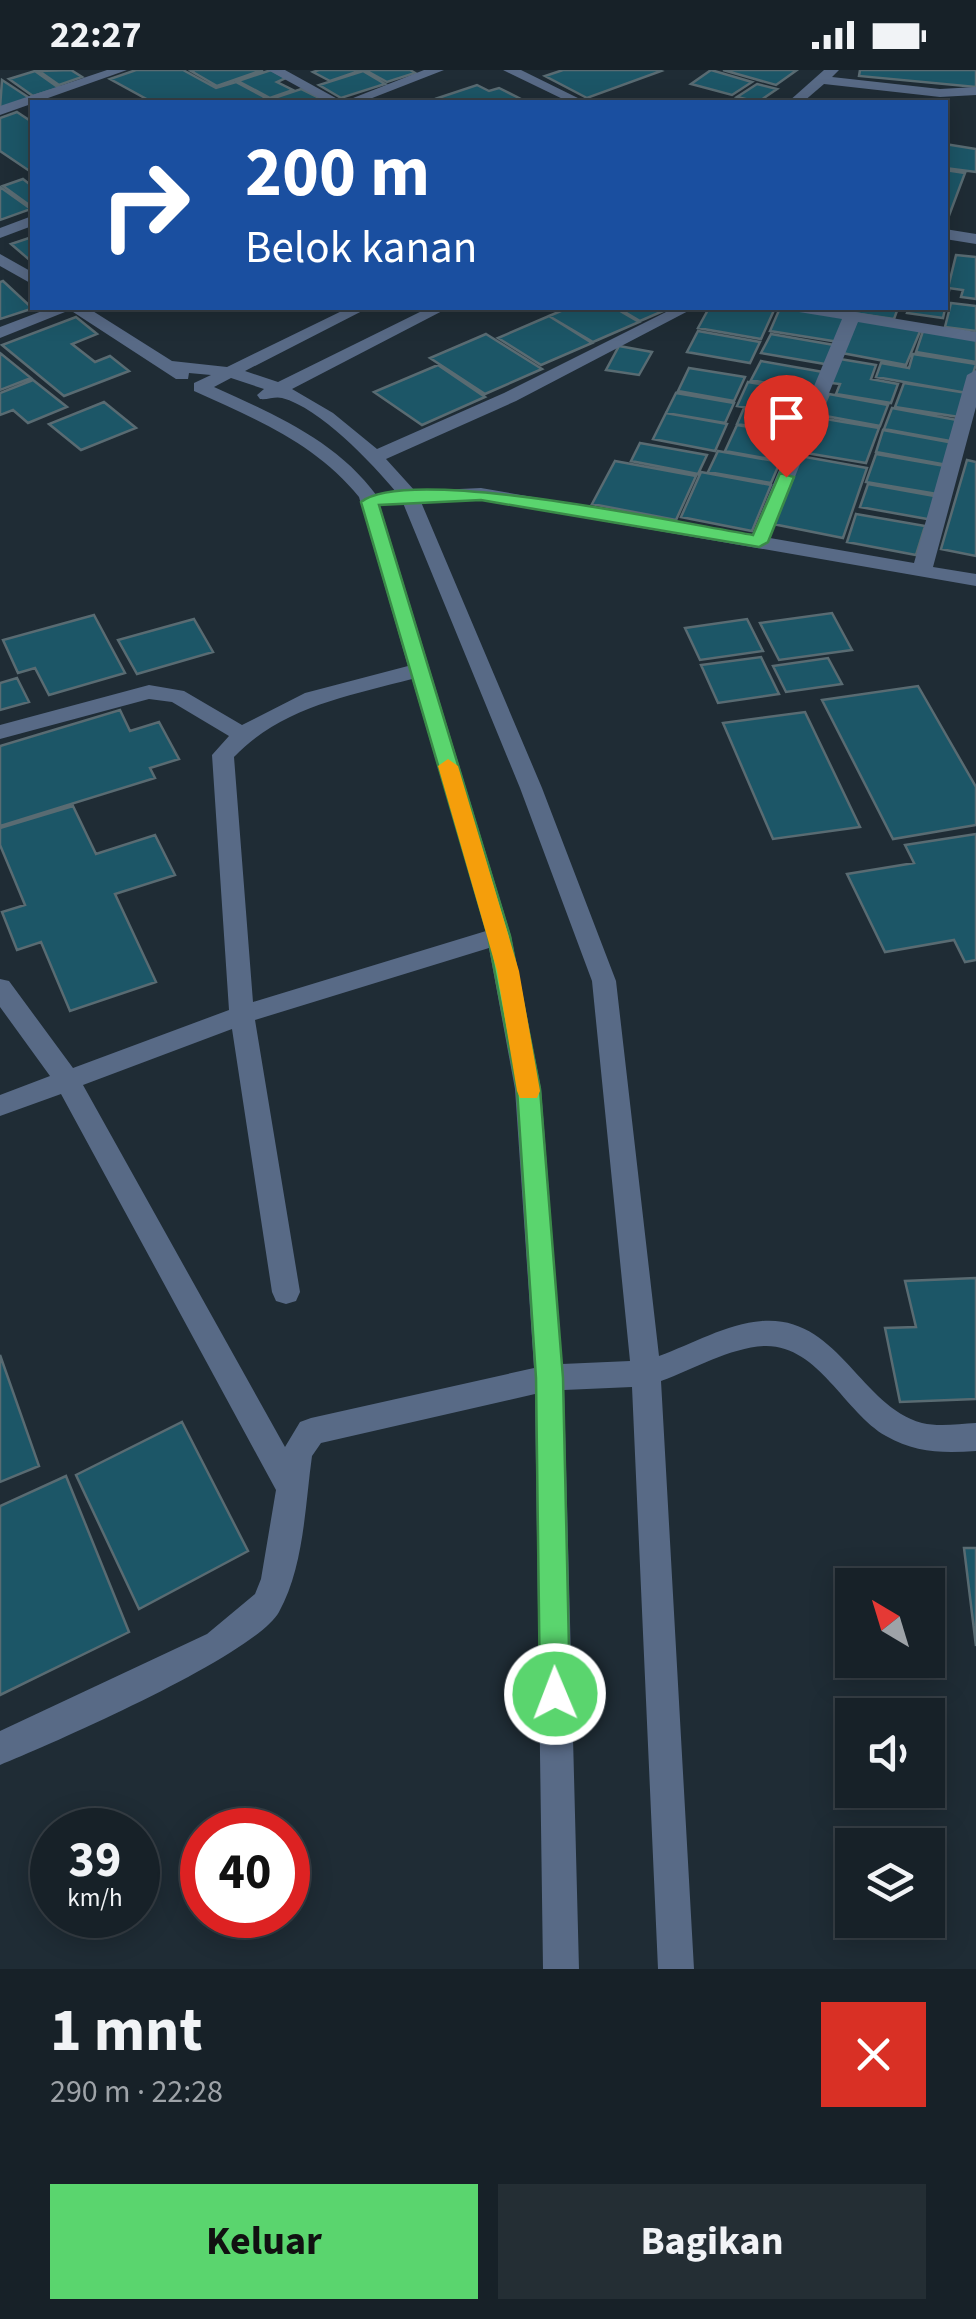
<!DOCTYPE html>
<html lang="id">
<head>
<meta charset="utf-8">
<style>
	body { margin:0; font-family:"Source Sans 3",sans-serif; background:#242e34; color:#f1f3f6; height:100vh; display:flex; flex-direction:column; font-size:38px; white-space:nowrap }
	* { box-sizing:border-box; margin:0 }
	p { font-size:32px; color:#9ea3a8 }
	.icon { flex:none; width:55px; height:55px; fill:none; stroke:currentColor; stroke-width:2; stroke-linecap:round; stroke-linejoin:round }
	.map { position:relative; height:1899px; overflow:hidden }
	.drawer { display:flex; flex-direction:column; background:#172128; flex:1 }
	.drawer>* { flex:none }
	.guide { position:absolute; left:30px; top:30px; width:918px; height:210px; border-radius:0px; box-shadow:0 5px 25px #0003,0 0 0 2px #363e45; background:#1a4fa0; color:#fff; overflow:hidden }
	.needle { width:65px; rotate:322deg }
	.buttons { position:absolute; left:835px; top:1498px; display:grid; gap:20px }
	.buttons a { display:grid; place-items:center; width:110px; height:110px; border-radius:0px; background:#172128; box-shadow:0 5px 25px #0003,0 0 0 2px #363e45; font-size:50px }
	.speed { position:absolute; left:30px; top:1738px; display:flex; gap:20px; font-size:50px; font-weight:700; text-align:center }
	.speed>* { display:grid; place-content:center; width:130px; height:130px; border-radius:50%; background:#172128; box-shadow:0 5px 25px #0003,0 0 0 2px #363e45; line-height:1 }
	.speed small { font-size:25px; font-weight:400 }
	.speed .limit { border:15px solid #d22; background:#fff; color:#111 }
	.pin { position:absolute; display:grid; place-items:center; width:85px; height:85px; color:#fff; margin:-102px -42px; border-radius:50% 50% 50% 0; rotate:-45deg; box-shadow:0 0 10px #0007 }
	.pin .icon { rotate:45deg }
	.me { position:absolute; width:110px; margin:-55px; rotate:359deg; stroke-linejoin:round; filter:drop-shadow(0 0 8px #0008) }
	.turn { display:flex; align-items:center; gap:35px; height:210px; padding:0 50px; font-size:45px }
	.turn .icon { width:130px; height:130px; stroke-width:2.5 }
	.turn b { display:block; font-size:70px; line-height:85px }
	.round { display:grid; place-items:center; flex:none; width:105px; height:105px; border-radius:0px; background:#242e34 }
	.headline { display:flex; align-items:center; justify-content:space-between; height:170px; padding:0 50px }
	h1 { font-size:60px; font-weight:700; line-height:75px }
	.action { display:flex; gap:20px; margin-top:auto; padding:20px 50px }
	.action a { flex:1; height:115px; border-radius:0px; background:#5ad56e; color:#111; font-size:40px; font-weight:700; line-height:115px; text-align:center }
	.action a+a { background:#242e34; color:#f1f3f6 }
	.status { display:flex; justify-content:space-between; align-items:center; height:70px; padding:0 50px; background:#172128; direction:ltr }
	.status svg { height:28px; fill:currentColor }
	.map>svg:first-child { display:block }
	.building { fill:#1c5667; stroke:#596b72; stroke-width:2.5 }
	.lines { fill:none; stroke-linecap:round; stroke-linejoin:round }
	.minor { fill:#586a86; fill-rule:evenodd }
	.route { fill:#5ad56e; stroke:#3a8a48; stroke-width:2.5 }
	.slow { fill:#f59e0b }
</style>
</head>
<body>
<div class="status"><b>22:27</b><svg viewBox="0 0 49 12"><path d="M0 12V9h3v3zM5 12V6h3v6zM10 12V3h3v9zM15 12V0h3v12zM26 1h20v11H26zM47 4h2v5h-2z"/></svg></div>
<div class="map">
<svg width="976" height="1899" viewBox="0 0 976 1899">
	<rect width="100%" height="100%" fill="#1f2c35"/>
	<path class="building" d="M 71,0 L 82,7 L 59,15 L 39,1 Z
		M 136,0 L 183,0 L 216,18 L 236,12 L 266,28 L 253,32 L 152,32 L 110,9 Z
		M 195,0 L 263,0 L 217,16 L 191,1 Z
		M 271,0 L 286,8 L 277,12 L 293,20 L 270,28 L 238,11 Z
		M 319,0 L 362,0 L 330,11 L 313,2 Z
		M 365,0 L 410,0 L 415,3 L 387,12 Z
		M 563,0 L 658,0 L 661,1 L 587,28 L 545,6 Z
		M 711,0 L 752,12 L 732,25 L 691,14 Z
		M 723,0 L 797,0 L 776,15 Z
		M 860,0 L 976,0 L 976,17 L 859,6 Z
		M 35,1 L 59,18 L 33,26 L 9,9 Z
		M 363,1 L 385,14 L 341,28 L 319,15 Z
		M 2,10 L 31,29 L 0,38 Z
		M 757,14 L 777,19 L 758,32 L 737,27 Z
		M 477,15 L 489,21 L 499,18 L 523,30 L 435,29 Z
		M 301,19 L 325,31 L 281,32 L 274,28 Z
		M 17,42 L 32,52 L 31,102 L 0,81 L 0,48 Z
		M 945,74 L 976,79 L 976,102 L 945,98 Z
		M 945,100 L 965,103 L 947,151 L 945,151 Z
		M 23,109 L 32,116 L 32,137 L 3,116 Z
		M 0,117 L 31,139 L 0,150 Z
		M 32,167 L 32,192 L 11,174 Z
		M 956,185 L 976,187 L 976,229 L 961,227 L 963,220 L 948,218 Z
		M 3,211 L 32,238 L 34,238 L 0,249 L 0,212 Z
		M 945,221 L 949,221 L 943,248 L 907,243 L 909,238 L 945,238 Z
		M 951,233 L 976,236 L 976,261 L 945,257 Z
		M 568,238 L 615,238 L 639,252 L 593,272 L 549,246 Z
		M 618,238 L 670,238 L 640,251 Z
		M 709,238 L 775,238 L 761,269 L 698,258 Z
		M 780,238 L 789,238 L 849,247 L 839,272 L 770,261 Z
		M 841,238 L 898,238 L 894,249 L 839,241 Z
		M 549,246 L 592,273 L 541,295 L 498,268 Z
		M 76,247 L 97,264 L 72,274 L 95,292 L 110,286 L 129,301 L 64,326 L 2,275 Z
		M 858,248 L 921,259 L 906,295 L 842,283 Z
		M 698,261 L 760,272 L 750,293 L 687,282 Z
		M 923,261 L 976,269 L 976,292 L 916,282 Z
		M 486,264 L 542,299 L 485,324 L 430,288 Z
		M 771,264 L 834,275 L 825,294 L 761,283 Z
		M 619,276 L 652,282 L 639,305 L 606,300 Z
		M 0,283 L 31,308 L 0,320 Z
		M 913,284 L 976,294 L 967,323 L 876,307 L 881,293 L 909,298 Z
		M 840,289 L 876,295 L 871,309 L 898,314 L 891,333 L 836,324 L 840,314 L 831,313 Z
		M 761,291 L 823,302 L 814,322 L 751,310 Z
		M 438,295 L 485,327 L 422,355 L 374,322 Z
		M 689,298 L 745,307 L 734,331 L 678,321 Z
		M 33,310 L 67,337 L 28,353 L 13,340 L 0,345 L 0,323 Z
		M 748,312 L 813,323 L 804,347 L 737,336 Z
		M 904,313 L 967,323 L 959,347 L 895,337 Z
		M 676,323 L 734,333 L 725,353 L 666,343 Z
		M 829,324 L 888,335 L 880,356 L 820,345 Z
		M 104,332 L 136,358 L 81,380 L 49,354 Z
		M 744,338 L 804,349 L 798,365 L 737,354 Z
		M 892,338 L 957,350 L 950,371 L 884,359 Z
		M 666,343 L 727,354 L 715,381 L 653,369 Z
		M 820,348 L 879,358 L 866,393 L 806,383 Z
		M 737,355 L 798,365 L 787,392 L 725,381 Z
		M 883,360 L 954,373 L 947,395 L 876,382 Z
		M 640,373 L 707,385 L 698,404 L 631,391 Z
		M 718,381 L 780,392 L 771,413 L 708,402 Z
		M 876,384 L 945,396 L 937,424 L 866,412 Z
		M 800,386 L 867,398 L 843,468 L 773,454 Z
		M 967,390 L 976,392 L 976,486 L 941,479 Z
		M 615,391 L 696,406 L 676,450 L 592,434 Z
		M 701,402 L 771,415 L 752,461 L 681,447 Z
		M 868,414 L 940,427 L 933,450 L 860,437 Z
		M 856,444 L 925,456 L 916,485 L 847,472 Z
		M 832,543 L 852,580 L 779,590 L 760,553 Z
		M 94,545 L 125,603 L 49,625 L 35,598 L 18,603 L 3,570 Z
		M 194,549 L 213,582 L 137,604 L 118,570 Z
		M 747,549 L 763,581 L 700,590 L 685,558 Z
		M 761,587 L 779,624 L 718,633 L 701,595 Z
		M 828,588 L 842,614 L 786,622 L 773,596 Z
		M 17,608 L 29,632 L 0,640 L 0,613 Z
		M 918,616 L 976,717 L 976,755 L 893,769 L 822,630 Z
		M 120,640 L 130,661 L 159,652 L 179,689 L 150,698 L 155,708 L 0,756 L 0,676 Z
		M 805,642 L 860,757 L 773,769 L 723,653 Z
		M 73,736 L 96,784 L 155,765 L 175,805 L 115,824 L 156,912 L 70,941 L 41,872 L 17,880 L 2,842 L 25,835 L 0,775 L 0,758 Z
		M 976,764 L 976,890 L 965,892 L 954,870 L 885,882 L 847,804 L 914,793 L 905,775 Z
		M 976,1208 L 976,1329 L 900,1332 L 885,1258 L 916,1257 L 905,1211 Z
		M 0,1285 L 39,1396 L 0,1412 Z
		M 182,1352 L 248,1481 L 139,1539 L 76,1405 Z
		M 66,1406 L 129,1562 L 0,1625 L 0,1436 Z
		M 964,1478 L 976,1478 L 976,1576 Z"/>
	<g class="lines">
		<path class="minor" d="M 107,0 L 127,0 L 0,45 L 0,36 Z
			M 268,0 L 285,0 L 343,32 L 424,0 L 444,0 L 362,32 L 326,32 Z
			M 503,0 L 521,0 L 586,32 L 569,32 Z
			M 824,0 L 839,0 L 832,7 L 940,19 L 976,17 L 976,25 L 940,27 L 824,14 L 803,32 L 788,32 Z
			M 32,146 L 32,156 L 0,168 L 0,158 Z
			M 945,159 L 976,164 L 976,174 L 945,169 Z
			M 0,184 L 32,202 L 32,214 L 0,196 Z
			M 50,238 L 88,238 L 172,291 L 227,297 L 348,238 L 368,238 L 245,301 L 278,312 L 428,238 L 448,238 L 292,319 L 333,343 L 377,379 L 504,323 L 674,238 L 694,238 L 516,331 L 386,389 L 415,421 L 481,418 L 752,465 L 842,249 L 799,242 L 797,238 L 831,238 L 976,262 L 976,272 L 858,252 L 770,468 L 914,493 L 967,305 L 976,300 L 976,337 L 933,497 L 976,504 L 976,516 L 481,430 L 421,432 L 542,718 L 616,911 L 659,1286 C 692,1274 726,1254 762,1251 C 838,1245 859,1335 922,1353 C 939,1357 958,1354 976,1353 L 976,1381 C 943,1383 915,1383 886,1366 C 844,1342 818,1274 764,1276 C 729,1278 694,1299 661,1311 L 694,1899 L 658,1899 L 632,1317 L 564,1320 L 579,1899 L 543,1899 L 535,1324 L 321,1373 L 312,1386 C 305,1436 304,1497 279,1542 C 255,1585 54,1673 0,1695 L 0,1661 L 207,1564 L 255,1524 L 261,1509 L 276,1420 L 61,1024 L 0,1046 L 0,1025 L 50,1006 L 0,937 L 0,909 L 9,911 L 73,998 L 229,940 L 212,685 L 229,666 L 172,632 L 149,629 L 0,669 L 0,655 L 149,615 L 184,621 L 242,655 L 305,623 L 408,596 L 359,427 C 317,374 254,348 194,321 L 194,313 L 211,305 L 189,303 L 188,309 L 176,309 L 70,240 L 0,268 L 0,257 ZM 231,308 L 264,319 L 257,325 L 260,329 C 268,330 275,326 282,328 C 320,338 371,392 396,422 L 386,428 L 403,433 L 520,718 L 592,911 L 630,1291 L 562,1294 L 541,1019 L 511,866 L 377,426 C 337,371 274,344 214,317 ZM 412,609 L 486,861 L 253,932 L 234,687 C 282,637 348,626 412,609 ZM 489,878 L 515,1019 L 534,1298 L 311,1348 L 300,1352 L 285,1377 L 83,1015 L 232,959 L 272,1222 L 276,1231 L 286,1234 L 296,1231 L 300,1222 L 255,950 Z"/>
	</g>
	<path class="route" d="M 780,403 L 794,407 L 768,472 L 759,477 L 481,430 L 379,435 L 510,866 L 540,1019 L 563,1308 L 570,1624 L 566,1634 L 555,1639 L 545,1634 L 540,1624 L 536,1308 L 517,1019 L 488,866 L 361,432 C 409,394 684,454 753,465 Z"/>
	<path class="slow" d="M 448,689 L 458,696 L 519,901 L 540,1021 L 537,1028 L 520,1028 L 517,1021 L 497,901 L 438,696 Z"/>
</svg>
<div class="buttons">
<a><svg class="needle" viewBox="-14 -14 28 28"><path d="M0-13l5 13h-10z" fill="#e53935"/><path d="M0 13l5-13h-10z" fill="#9ea3a8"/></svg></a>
<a><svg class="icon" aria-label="sound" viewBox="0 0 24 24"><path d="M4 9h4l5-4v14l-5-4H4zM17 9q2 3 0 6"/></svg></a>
<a><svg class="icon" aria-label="layers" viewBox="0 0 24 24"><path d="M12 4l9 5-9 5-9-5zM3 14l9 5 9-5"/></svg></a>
</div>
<div class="speed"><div>39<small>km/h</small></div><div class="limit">40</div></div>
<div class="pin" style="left:786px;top:407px;background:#d93025"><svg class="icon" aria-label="arrive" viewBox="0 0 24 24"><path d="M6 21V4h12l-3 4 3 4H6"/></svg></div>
<svg class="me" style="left:555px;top:1624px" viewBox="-20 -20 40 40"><circle r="17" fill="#5ad56e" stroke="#fff" stroke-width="3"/><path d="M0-11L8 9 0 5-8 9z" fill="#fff"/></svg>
<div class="guide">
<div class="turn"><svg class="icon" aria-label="right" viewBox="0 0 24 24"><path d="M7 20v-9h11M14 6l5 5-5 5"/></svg><div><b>200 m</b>Belok kanan</div></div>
</div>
</div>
<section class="drawer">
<div class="headline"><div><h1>1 mnt</h1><p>290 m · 22:28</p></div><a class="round" style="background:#d93025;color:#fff"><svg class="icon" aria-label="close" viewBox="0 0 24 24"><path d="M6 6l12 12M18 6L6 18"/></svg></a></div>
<div class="action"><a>Keluar</a><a>Bagikan</a></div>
</section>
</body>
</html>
